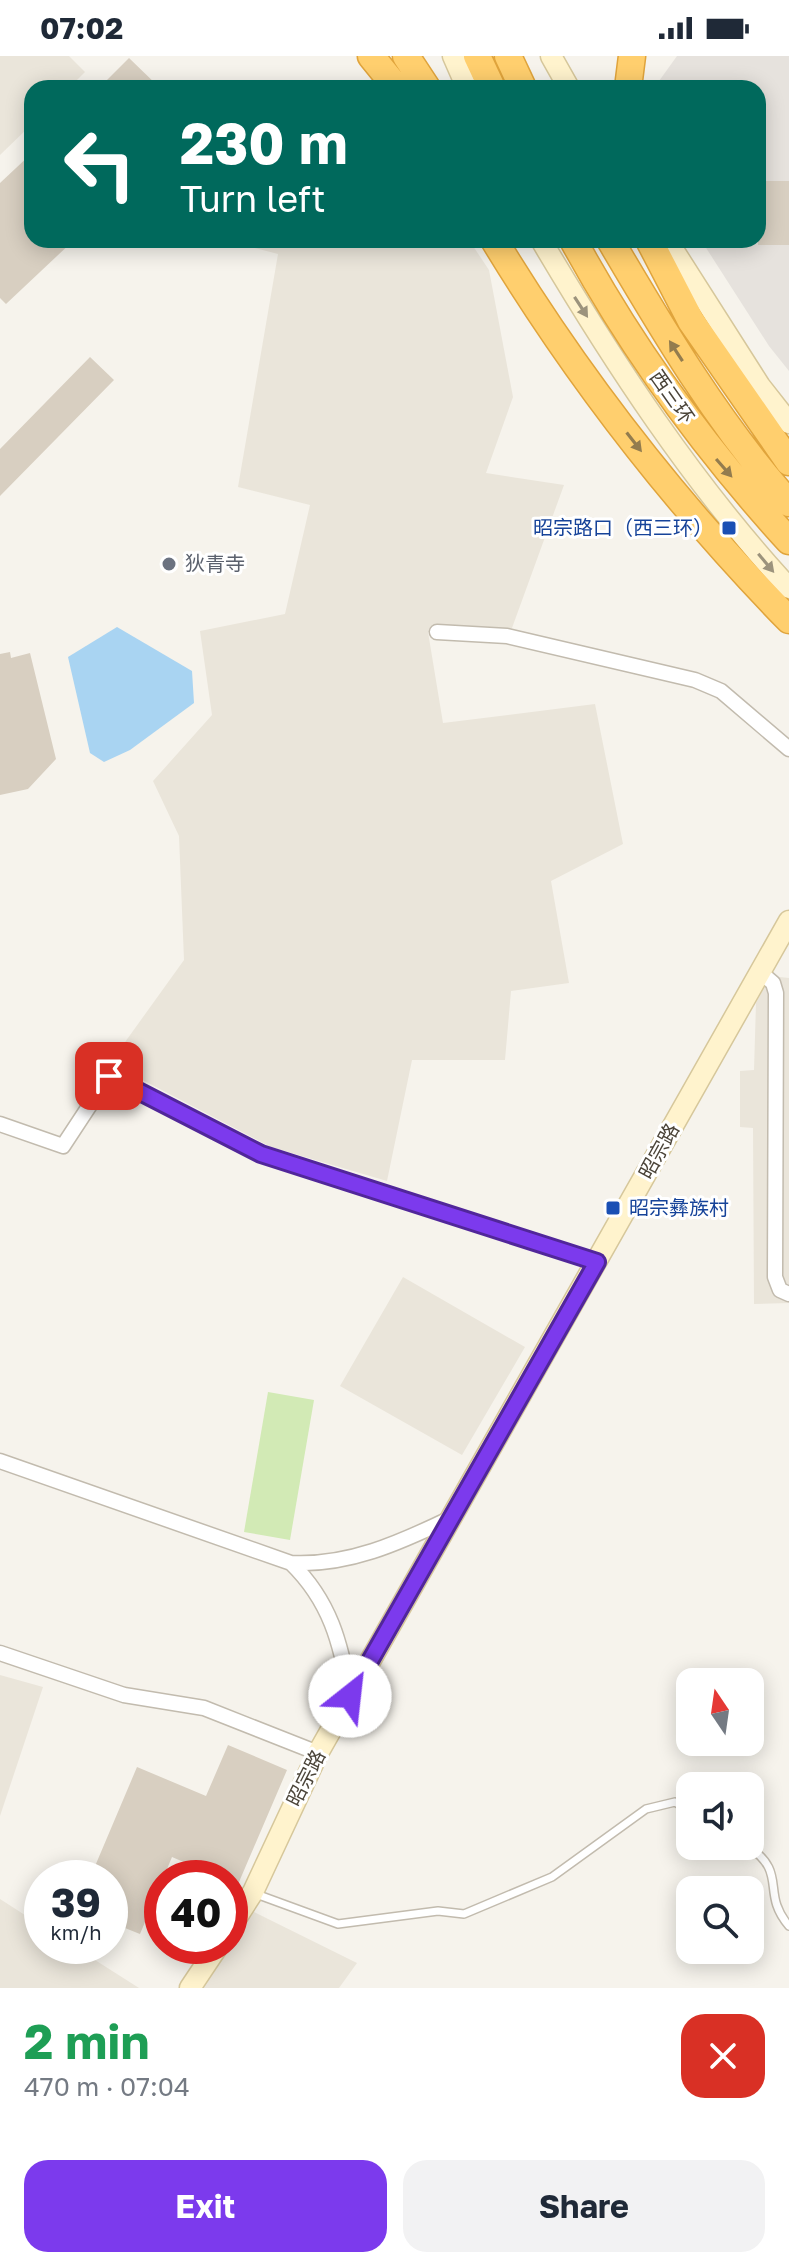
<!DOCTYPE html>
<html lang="en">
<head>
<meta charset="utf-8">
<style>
	body { margin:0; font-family:"Golos Text","Noto Sans SC",sans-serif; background:#f2f2f3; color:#1f2937; height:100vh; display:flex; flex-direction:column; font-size:30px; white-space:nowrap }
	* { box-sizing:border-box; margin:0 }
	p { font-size:26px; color:#747a83 }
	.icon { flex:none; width:44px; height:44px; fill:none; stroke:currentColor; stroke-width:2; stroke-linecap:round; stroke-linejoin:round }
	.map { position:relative; height:1932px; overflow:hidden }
	.panel { display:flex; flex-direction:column; background:#fff; flex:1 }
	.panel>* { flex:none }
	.top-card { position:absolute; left:24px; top:24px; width:742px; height:168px; border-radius:24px; box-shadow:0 4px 20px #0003; background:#00695c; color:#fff; overflow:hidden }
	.needle { width:52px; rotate:347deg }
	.fabs { position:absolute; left:676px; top:1612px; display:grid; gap:16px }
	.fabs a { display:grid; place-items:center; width:88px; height:88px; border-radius:16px; background:#fff; box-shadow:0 4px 20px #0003; font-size:40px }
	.speed { position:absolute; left:24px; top:1804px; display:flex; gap:16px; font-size:40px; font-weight:700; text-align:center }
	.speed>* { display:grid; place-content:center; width:104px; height:104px; border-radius:50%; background:#fff; box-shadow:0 4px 20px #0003; line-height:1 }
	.speed small { font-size:20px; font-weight:400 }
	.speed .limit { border:12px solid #d22; background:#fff; color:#111 }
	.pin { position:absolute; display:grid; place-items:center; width:68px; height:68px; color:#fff; margin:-34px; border-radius:16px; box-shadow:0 4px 12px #0006 }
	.me { position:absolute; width:88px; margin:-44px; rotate:29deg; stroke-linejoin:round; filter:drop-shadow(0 0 6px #0008) }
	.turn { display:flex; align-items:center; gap:28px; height:168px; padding:0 24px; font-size:36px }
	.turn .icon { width:104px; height:104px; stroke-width:2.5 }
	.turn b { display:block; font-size:56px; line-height:68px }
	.round { display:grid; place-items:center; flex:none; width:84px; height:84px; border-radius:24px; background:#f2f2f3 }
	.headline { display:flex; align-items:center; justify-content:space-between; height:136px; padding:0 24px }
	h1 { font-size:48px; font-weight:700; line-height:60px; color:#1e9e55 }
	.button { display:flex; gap:16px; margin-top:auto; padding:16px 24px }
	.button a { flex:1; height:92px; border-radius:24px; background:#7c3aed; color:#fff; font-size:32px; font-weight:700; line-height:92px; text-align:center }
	.button a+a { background:#f2f2f3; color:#1f2937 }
	.status { display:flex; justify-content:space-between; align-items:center; height:56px; padding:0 40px; background:#fff; direction:ltr }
	.status svg { height:22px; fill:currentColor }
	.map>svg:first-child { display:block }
	.residential { fill:#eae5da }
	.industrial { fill:#e6e2dd }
	.green { fill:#d2eab5 }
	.water { fill:#a9d4f2 }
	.building { fill:#d8cfc1 }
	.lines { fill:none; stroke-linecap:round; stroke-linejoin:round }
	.lane-casing { stroke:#c2bbae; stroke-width:10 }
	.street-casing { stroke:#c2bbae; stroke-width:17 }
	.secondary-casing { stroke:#d6c79b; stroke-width:23 }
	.highway-casing { stroke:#e0a43c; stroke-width:29 }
	.lane { stroke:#fff; stroke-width:7 }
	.street { stroke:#fff; stroke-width:14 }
	.secondary { stroke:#fff3cd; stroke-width:20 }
	.highway { stroke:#ffcf6e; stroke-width:26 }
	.oneway { fill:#9c937c }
	.oneway2 { fill:#937c4e }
	.route-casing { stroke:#51269a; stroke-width:20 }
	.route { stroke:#7c3aed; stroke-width:14 }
	.transit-dot { fill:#1a4fb4; stroke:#fff; stroke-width:3 }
	.worship-dot { fill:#6b7280; stroke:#fff; stroke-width:3 }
	.labels { text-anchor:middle; stroke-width:6; stroke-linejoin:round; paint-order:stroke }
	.street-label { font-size:20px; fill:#4b4439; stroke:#fff }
	.transit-label { font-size:20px; fill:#164399; stroke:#fff; text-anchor:end }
	.worship-label { font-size:20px; fill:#5b616d; stroke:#fff; text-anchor:start }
</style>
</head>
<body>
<div class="status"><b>07:02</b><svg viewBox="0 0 49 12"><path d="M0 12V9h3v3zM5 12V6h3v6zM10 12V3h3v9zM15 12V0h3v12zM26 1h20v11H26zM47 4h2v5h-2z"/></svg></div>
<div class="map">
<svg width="789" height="1932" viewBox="0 0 789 1932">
	<rect width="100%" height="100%" fill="#f6f3ec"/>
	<path class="residential" d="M 0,0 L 69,0 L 85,16 L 69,32 L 32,32 L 32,68 L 0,99 Z
		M 225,184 L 469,184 L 489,214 L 513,341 L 486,417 L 564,429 L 512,572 L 428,576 L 443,667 L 595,648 L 623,788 L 551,825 L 569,927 L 511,935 L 505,1004 L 412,1004 L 387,1125 L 271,1091 L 110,1007 L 184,904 L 179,780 L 153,725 L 212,659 L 200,575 L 285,558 L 310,449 L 238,431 L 278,198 Z
		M 770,920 L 789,922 L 789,1247 L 754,1248 L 753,1072 L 740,1071 L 740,1015 L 754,1014 L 756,947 Z
		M 403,1221 L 525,1291 L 462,1399 L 340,1330 Z
		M 0,1619 L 43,1631 L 0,1760 Z
		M 0,1843 L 42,1870 L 42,1890 L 73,1890 L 139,1932 L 0,1932 Z
		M 246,1852 L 357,1907 L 339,1932 L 195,1932 L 222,1890 L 230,1890 L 230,1878 Z"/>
	<path class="industrial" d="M 677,0 L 789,0 L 789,315 L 769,290 L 701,184 L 758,184 L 758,32 L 654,32 Z"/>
	<path class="green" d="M 268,1336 L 314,1344 L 290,1484 L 244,1476 Z"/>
	<path class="water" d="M 117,571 L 192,615 L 194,647 L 130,694 L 104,706 L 90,697 L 68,601 Z"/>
	<path class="building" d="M 129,2 L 160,32 L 99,32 Z
		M 32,97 L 32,184 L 74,184 L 6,248 L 0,242 L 0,127 Z
		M 758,125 L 789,125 L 789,189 L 758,189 Z
		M 90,301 L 114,324 L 0,440 L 0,393 Z
		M 10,596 L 11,602 L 30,597 L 56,703 L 28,733 L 0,739 L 0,598 Z
		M 228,1689 L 287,1714 L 230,1847 L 230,1822 L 221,1822 L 172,1801 L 140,1878 L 110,1866 L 110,1822 L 90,1822 L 137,1711 L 206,1740 Z"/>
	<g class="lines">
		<g class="lane-casing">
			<path id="lane" d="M 748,1790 C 789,1818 760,1836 789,1870
				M 256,1838 L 338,1868 L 438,1855 L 464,1858 L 552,1821 L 646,1753 L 675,1746 L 690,1755"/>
		</g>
		<g class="street-casing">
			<path id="street" d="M 437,576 L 507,580 L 695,624 L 721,635 L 789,693
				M 759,915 L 773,927 L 776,937 L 775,1221 L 780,1234 L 789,1238
				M 0,1068 L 63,1090 L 109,1020 L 261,1098 L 597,1206
				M 0,1405 L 291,1507
				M 0,1597 L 124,1639 L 204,1652 L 318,1697
				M 350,1640 C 341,1587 330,1545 291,1507 C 348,1510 399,1487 449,1463"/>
		</g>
		<g class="secondary-casing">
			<path id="secondary" d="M 453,0 L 467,32
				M 551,0 L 569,32
				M 541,184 C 613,306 693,428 789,532
				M 667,184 L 760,330 L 789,367
				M 230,1872 L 253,1836 L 318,1697 L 789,865
				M 190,1932 L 218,1890"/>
		</g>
		<g class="highway-casing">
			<path id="highway" d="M 371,0 L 397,32
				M 406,0 L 427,32
				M 477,0 L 492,32
				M 508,0 L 523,32
				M 628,32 L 632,0
				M 494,184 C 577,321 677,449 789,564
				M 573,184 C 632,293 706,394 789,485
				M 610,184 C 664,276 718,367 789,447
				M 649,184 L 691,265 L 789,406"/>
		</g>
		<use href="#lane" class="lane"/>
		<use href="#street" class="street"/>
		<use href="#secondary" class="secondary"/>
		<use href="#highway" class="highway"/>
	</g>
	<defs><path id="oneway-solid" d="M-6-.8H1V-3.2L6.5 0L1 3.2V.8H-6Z" transform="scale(2)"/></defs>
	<g class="oneway">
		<use href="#oneway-solid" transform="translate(581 251) rotate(57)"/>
		<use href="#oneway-solid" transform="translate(766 507) rotate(50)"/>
	</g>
	<g class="oneway2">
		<use href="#oneway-solid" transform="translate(676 295) rotate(-123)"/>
		<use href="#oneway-solid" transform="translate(634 386) rotate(52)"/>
		<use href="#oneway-solid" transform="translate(724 412) rotate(49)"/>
	</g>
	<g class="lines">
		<g class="route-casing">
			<path id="route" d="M 109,1020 L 261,1098 L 597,1206 L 350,1640"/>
		</g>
		<use href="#route" class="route"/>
	</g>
	<g class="transit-dot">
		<rect x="721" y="464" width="16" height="16" rx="4"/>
		<rect x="605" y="1144" width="16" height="16" rx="4"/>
	</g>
	<circle class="worship-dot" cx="169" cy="508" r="8"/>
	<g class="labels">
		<g class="street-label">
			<text transform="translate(672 341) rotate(55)" y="7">西三环</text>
			<text transform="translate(659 1095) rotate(-61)" y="7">昭宗路</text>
			<text transform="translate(306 1722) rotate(-63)" y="7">昭宗路</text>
		</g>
		<g class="transit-label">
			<text x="713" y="479">昭宗路口（西三环）</text>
			<text x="629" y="1159" text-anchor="start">昭宗彝族村</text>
		</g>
		<g class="worship-label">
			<text x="185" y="515">狄青寺</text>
		</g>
	</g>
</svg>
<div class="fabs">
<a><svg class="needle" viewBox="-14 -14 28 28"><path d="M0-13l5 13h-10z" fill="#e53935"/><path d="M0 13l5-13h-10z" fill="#747a83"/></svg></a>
<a><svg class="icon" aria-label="sound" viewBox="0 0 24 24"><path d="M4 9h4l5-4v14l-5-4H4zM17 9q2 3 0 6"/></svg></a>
<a><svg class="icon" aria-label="search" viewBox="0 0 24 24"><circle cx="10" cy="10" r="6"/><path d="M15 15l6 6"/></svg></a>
</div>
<div class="speed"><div>39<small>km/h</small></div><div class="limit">40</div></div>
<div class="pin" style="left:109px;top:1020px;background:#d93025"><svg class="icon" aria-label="arrive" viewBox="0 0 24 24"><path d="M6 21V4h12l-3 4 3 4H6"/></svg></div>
<svg class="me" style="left:350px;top:1640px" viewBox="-20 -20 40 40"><circle r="19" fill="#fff"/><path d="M0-13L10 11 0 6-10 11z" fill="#7c3aed"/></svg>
<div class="top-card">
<div class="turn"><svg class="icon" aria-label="left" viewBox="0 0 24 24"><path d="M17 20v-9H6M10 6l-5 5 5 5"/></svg><div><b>230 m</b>Turn left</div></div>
</div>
</div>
<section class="panel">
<div class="headline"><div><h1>2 min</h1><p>470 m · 07:04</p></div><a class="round" style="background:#d93025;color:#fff"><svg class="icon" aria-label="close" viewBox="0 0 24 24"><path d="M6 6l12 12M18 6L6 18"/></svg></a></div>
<div class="button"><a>Exit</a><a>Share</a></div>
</section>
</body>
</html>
